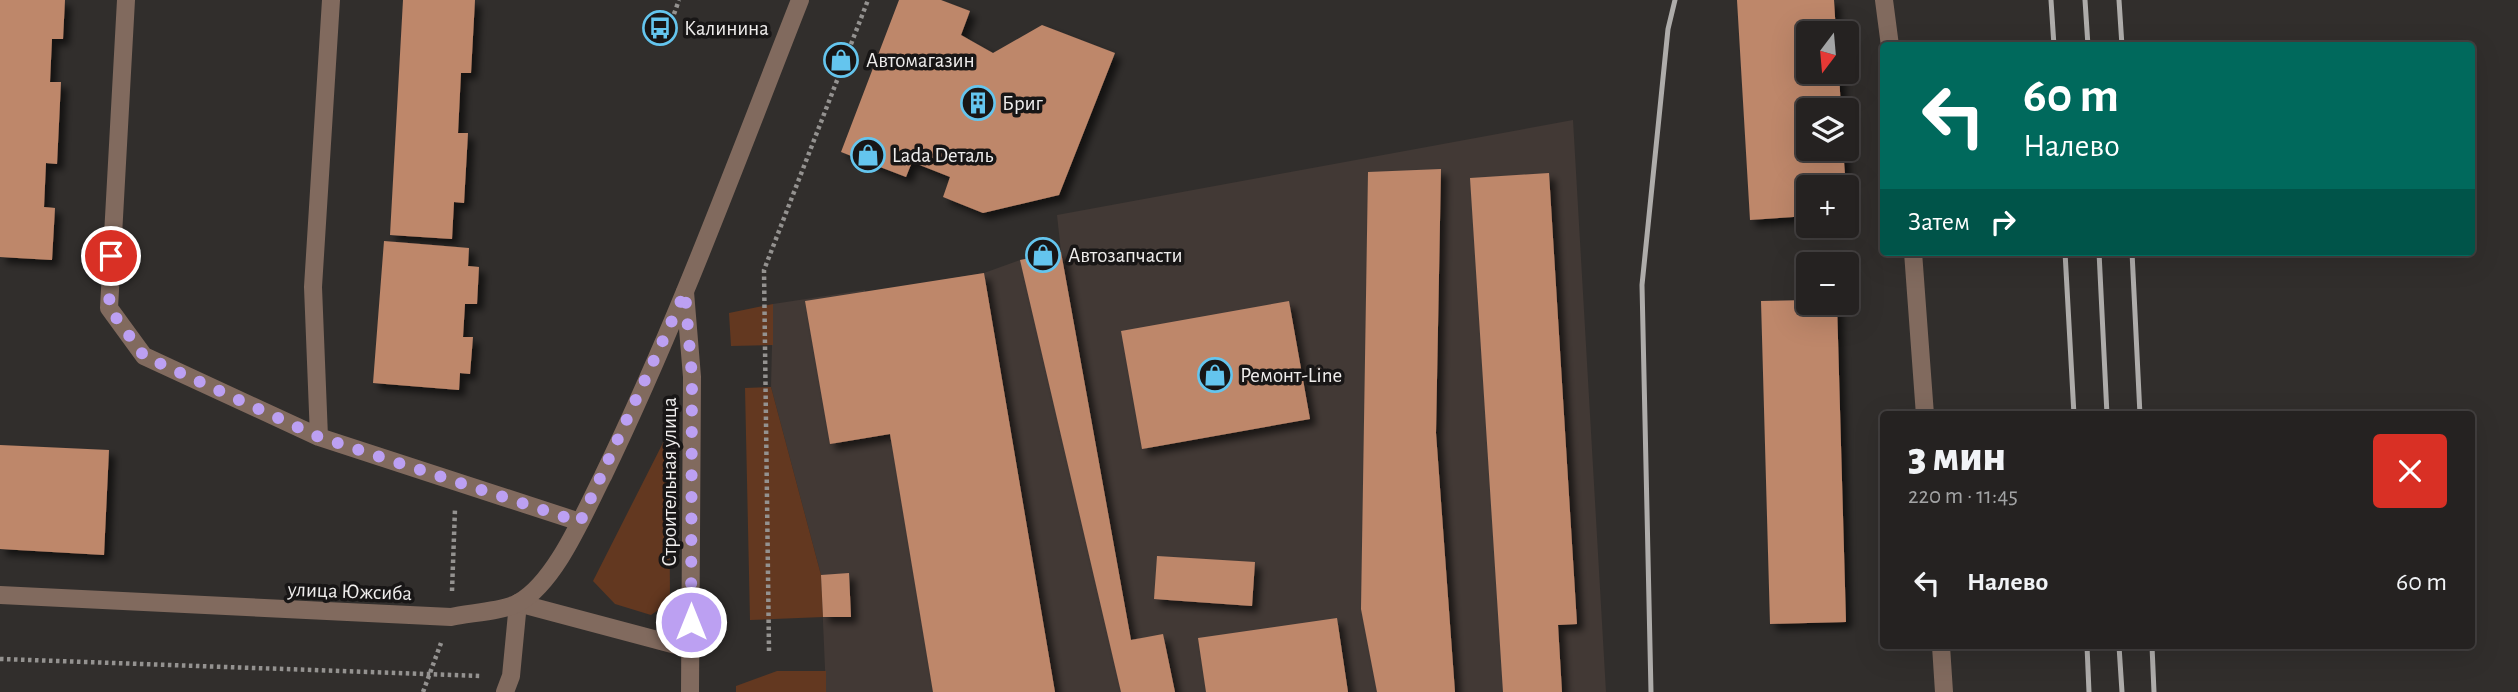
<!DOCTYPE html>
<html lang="ru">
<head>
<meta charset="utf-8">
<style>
	body { margin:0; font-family:"Alegreya Sans",sans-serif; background:#2d2a2a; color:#f1f3f6; height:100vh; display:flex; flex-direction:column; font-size:26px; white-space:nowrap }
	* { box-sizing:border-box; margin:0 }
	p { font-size:23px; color:#a3a4a5 }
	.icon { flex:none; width:38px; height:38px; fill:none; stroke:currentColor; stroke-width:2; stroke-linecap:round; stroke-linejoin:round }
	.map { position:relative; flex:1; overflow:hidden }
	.sheet { position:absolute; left:1880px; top:411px; width:595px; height:238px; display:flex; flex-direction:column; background:#252221; border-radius:7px; box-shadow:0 7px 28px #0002,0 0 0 2px #423f3f }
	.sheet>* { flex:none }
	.top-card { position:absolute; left:1880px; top:42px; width:595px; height:214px; border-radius:7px; box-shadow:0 7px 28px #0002,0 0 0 2px #423f3f; background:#00695c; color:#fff; overflow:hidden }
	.needle { width:46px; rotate:196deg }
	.fabs { position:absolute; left:1796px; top:21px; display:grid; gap:14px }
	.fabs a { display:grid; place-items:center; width:63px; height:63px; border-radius:7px; background:#252221; box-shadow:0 7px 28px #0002,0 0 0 2px #423f3f; font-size:35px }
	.pin { position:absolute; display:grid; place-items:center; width:60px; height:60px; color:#fff; margin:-30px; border:4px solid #fff; border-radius:50%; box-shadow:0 2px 7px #0007 }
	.me { position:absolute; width:77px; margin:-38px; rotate:0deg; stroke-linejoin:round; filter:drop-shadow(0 0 5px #0008) }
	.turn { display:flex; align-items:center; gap:24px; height:147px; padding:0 28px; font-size:32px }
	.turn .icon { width:91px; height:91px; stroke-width:2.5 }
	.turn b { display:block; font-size:49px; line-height:60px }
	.then { display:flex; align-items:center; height:66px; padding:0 28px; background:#0003; gap:14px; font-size:26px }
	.round { display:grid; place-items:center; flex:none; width:74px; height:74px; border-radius:7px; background:#2d2a2a }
	.headline { display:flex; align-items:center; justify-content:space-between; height:119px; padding:0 28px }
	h1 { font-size:42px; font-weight:800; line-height:52px }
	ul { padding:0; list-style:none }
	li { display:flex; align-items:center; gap:21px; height:105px; padding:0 28px }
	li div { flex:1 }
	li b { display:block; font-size:26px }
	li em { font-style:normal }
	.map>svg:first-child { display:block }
	.built { fill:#423935 }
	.green { fill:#633820 }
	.building { fill:#be876b; filter:url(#shadow) }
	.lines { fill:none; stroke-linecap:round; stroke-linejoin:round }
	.path { stroke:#949290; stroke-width:4.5; stroke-dasharray:3.5 3.5; stroke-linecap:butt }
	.service { stroke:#816a5e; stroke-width:18 }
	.minor { stroke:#816a5e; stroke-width:18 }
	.tertiary { stroke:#816a5e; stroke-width:18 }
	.rail { stroke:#aeacaa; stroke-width:5 }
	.route { stroke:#bca0f2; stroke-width:12; stroke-dasharray:0 21.6 }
	.labels { text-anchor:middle; stroke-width:7; stroke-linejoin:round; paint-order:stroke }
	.poi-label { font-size:21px; fill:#efedec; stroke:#181616; text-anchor:start }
	.street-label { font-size:21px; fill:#efedec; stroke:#181616 }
</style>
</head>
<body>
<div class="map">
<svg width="2518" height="692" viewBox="0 0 2518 692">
	<defs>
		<filter id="shadow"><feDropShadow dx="6" dy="6" stdDeviation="3.5" flood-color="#0009"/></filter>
	</defs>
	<rect width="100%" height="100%" fill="#312e2c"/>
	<path class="built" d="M 1573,120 L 1606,692 L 826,692 L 821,575 L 771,387 L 773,304 L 865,290 L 879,372 L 947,279 L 984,273 L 1020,260 L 1061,252 L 1057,215 Z"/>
	<path class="green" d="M 773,304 L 773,345 L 731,346 L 729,313 Z
		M 771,387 L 821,575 L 823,617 L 750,620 L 745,388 Z
		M 669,431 L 670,602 L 651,615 L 615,604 L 593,581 Z
		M 777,671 L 826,671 L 826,692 L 736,692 L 736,686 Z"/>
	<path class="building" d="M 0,0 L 65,0 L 63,39 L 52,39 L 50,82 L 61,82 L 57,164 L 46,163 L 44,207 L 55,208 L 52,260 L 0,257 Z
		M 403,0 L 475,0 L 471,73 L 461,73 L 458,133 L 468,133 L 464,203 L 454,202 L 452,239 L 390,235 Z
		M 899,0 L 941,0 L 970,11 L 961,35 L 993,53 L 1042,25 L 1115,53 L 1059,195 L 983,213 L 943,197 L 950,177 L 912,162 L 906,177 L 841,152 Z
		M 1737,0 L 1834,0 L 1836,33 L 1808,33 L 1808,72 L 1839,72 L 1841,110 L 1808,110 L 1808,149 L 1843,149 L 1846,187 L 1808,187 L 1808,216 L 1750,220 Z
		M 1441,169 L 1436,433 L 1455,692 L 1377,692 L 1361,609 L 1368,172 Z
		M 1549,173 L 1577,624 L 1558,625 L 1562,692 L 1503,692 L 1470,178 Z
		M 384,241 L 469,248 L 468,266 L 479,267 L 477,304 L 465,304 L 463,337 L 473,337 L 470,374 L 460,373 L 459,390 L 373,383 Z
		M 1061,252 L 1131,640 L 1163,634 L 1175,692 L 1121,692 L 1020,260 Z
		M 984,273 L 1055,692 L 933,692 L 890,434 L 830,444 L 805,301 Z
		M 1808,300 L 1808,303 L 1837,303 L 1846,622 L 1770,624 L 1761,301 Z
		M 1289,301 L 1310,419 L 1142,449 L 1121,331 Z
		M 0,445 L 109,450 L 104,555 L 0,549 Z
		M 1157,556 L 1255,562 L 1252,606 L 1154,599 Z
		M 849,573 L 851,617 L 823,617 L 821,575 Z
		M 1337,618 L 1348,692 L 1206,692 L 1198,638 Z"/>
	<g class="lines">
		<path class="path" d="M 674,14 L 679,0
			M 452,591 L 455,509
			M 769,651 L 764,270 L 868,0
			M 0,659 L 482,676
			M 423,692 L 441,643"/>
		<path class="service" d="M 126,0 L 109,308 L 144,356 L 319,437 L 580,522
			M 1884,0 L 1890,46
			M 1913,252 L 1925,415
			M 319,437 L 313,287 L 331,0
			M 1941,646 L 1944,692
			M 505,692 L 511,676 L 518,603"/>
		<path class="minor" d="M 685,292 L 692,377 L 690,692
			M 518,603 L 691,649"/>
		<path class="tertiary" d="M 0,595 L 451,617 C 469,613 503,611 518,603 C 556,582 584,513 603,476 C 678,321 737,160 800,0"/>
		<path class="rail" d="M 2051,0 L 2054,46
			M 2085,0 L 2088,46
			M 2119,0 L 2122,46
			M 2065,252 L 2074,415
			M 2099,252 L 2107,415
			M 2132,252 L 2140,415
			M 2087,646 L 2089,692
			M 2119,646 L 2122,692
			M 2152,646 L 2154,692
			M 1651,692 L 1642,285 L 1668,29 L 1675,0"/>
	</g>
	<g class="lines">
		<path class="route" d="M 111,256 L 109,308 L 144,356 L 319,437 L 580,522 L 685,292 L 692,377 L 691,622"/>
	</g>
	<defs>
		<g id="bus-ring" transform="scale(1.75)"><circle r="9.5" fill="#181616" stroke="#64c5ee" stroke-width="1.5"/><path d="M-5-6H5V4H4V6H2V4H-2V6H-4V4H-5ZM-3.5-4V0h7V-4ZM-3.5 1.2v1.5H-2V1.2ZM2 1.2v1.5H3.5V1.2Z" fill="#64c5ee"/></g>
		<g id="shop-ring" transform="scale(1.75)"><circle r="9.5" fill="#181616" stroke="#64c5ee" stroke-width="1.5"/><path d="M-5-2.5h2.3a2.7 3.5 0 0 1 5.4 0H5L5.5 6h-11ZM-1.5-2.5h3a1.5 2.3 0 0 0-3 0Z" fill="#64c5ee"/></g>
		<g id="building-ring" transform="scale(1.75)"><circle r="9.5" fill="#181616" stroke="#64c5ee" stroke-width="1.5"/><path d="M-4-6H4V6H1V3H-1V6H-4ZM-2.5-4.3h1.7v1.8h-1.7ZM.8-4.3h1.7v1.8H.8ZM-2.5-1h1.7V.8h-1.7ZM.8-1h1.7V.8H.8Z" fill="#64c5ee"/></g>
	</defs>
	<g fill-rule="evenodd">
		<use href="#bus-ring" x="660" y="28"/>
		<use href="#shop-ring" x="841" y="60"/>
		<use href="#building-ring" x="978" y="103"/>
		<use href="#shop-ring" x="868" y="155"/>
		<use href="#shop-ring" x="1043" y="255"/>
		<use href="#shop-ring" x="1215" y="375"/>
	</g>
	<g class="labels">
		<g class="poi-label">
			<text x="684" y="35">Калинина</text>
			<text x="866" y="67">Автомагазин</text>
			<text x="1002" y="110">Бриг</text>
			<text x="892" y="162">Lada Dеталь</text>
			<text x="1068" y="262">Автозапчасти</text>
			<text x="1240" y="382">Ремонт-Line</text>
		</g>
		<g class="street-label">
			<text transform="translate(669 482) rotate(-90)" y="7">Строительная улица</text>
			<text transform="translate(350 591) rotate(2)" y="7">улица Южсиба</text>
		</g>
	</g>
</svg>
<div class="fabs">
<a><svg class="needle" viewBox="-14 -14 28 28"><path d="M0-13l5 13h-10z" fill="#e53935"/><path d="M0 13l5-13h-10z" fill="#a3a4a5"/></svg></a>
<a><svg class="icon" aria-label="layers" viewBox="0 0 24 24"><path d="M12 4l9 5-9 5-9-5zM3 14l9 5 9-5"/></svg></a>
<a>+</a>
<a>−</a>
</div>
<div class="pin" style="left:111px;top:256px;background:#d93025"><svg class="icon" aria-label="arrive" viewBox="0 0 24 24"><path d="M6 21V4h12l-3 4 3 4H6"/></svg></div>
<svg class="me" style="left:691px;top:622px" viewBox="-20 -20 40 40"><circle r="17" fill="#bca0f2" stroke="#fff" stroke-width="3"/><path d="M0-11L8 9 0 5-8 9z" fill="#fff"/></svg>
<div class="top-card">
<div class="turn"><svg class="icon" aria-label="left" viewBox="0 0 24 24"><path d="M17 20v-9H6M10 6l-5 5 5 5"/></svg><div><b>60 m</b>Налево</div></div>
<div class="then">Затем<svg class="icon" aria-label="right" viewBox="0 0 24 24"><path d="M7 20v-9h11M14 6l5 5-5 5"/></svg></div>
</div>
<section class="sheet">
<div class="headline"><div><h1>3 мин</h1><p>220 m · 11:45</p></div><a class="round" style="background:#d93025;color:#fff"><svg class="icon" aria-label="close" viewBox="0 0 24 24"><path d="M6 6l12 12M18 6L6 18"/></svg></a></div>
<ul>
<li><svg class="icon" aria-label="left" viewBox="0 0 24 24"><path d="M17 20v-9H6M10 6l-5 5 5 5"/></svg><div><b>Налево</b></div><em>60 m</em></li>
</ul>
</section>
</div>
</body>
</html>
